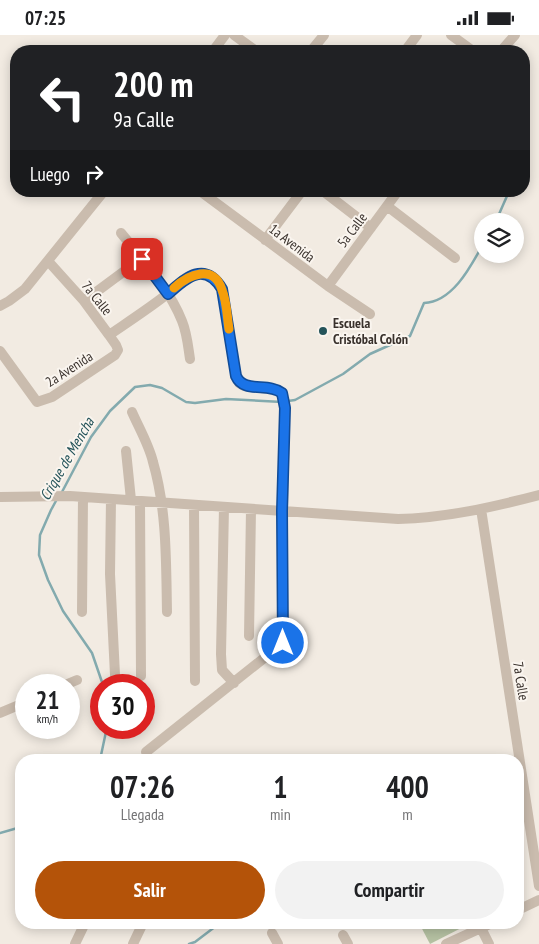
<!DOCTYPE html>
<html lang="es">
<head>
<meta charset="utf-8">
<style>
	body { margin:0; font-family:"PT Sans Narrow",sans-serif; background:#f2f2f2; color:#202124; height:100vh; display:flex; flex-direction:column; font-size:19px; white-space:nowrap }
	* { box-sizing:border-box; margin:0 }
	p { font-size:16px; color:#757577 }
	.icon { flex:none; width:28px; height:28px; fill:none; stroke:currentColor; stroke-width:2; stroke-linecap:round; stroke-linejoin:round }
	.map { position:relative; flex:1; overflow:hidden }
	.drawer { position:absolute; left:15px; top:719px; width:509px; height:175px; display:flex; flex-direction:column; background:#fff; border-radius:20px; box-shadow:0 2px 12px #0003 }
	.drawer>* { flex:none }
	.guide { position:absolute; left:10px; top:10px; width:520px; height:152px; border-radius:20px; box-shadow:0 2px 12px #0003; background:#202124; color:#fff; overflow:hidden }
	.controls { position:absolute; left:474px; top:178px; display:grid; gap:10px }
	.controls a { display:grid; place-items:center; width:50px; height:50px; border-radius:50%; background:#fff; box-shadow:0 2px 12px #0003; font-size:25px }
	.speed { position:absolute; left:15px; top:639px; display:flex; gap:10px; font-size:25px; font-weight:700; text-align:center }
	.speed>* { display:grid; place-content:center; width:65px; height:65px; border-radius:50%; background:#fff; box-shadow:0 2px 12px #0003; line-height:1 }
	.speed small { font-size:12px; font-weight:400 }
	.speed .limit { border:8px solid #d22; background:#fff; color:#111 }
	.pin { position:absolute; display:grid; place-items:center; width:42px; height:42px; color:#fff; margin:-21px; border-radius:10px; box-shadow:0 2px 8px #0006 }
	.me { position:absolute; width:55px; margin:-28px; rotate:0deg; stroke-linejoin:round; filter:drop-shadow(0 0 4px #0008) }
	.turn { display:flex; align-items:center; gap:18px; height:105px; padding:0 20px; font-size:22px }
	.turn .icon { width:65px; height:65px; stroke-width:2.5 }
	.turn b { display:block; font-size:35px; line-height:42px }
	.then { display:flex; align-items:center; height:48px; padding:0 20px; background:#0003; gap:10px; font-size:19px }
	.eta { display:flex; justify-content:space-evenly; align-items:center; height:85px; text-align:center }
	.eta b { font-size:30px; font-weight:800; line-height:35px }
	.button { display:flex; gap:10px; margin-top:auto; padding:10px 20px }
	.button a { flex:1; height:58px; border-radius:30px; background:#b45309; color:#fff; font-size:20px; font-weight:800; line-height:58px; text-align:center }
	.button a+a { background:#f2f2f2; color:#202124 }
	.status { display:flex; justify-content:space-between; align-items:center; height:35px; padding:0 25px; background:#fff; direction:ltr }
	.status svg { height:14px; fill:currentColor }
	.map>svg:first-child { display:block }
	.green { fill:#b5c1a2 }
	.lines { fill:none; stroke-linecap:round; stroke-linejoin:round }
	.stream { stroke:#83aaae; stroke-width:2.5 }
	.minor { stroke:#cabcae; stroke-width:10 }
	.route-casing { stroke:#114b97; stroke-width:12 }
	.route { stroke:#1a73e8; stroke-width:9 }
	.slow { stroke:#f59e0b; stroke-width:9 }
	.poi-dot { fill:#245359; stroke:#faf5ef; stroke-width:2 }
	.labels { text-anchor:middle; stroke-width:4; stroke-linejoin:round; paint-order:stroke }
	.street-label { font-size:14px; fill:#39312c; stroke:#faf5ef }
	.poi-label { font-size:14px; font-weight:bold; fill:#39312c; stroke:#faf5ef; text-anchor:start }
	.water-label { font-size:15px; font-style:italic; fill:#245359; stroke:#faf5ef }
</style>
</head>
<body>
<div class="status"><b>07:25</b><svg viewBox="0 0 49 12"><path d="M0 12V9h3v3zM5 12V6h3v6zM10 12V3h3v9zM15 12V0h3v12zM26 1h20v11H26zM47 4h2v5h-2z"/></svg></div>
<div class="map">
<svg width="539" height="909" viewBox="0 0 539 909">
	<rect width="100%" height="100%" fill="#f2ebe2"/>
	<path class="green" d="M 419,888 L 471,888 L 430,909 Z"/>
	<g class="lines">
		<path class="stream" d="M 496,186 L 507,161 L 508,156
			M 288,366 L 295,365 L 343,339 L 370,319 L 410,301 L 424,268 C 452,267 470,233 482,211
			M 62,457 L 91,402 L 110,376 L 135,352 L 150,350 L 162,353 L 186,367 L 195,368 L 226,364 L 282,367
			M 57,464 L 51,475 L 40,500 L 39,520 L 48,545 L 63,576 L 92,618 L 103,650
			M 100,725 L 107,692
			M 0,798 L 21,792
			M 189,909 L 195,907 L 220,888"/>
		<path class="minor" d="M 234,0 L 256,16
			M 451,0 L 473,16
			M 213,16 L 225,0
			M 311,16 L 324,0
			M 405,16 L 417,0
			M 501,16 L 515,0
			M 200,156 L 328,251 L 370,279
			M 323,156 L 371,193
			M 387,171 L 455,223
			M 121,198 C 143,225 169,253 182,286 C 187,298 188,311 190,324
			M 265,205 L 302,156
			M 328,251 L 398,156
			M 84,266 L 142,223
			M 0,271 L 9,266 L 25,254 L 104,156
			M 109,300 C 128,287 148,274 166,260 C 175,253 183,242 194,239 C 207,237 216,243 222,254 L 236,341 L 239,348 L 244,351 L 278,355 L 282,358 L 285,373 L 283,476 L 283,608 L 146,717
			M 0,316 L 37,367 L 52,362 L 115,320 L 118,315 L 116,310 L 109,300 L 84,266 L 48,226
			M 132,377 C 139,393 149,410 153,427 C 167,475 166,527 167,577
			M 126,416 L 131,465
			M 0,462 L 70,461 L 398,484 C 446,483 493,472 539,460
			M 111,464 L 110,539 L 115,640
			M 140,466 L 141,641
			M 194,470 L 195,646
			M 224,472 L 221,619 L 222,635 L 234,648
			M 481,474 L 539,851
			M 82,577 L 83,462
			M 249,601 L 251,474
			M 65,650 L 77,645
			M 0,678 L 26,667
			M 518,875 L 539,865
			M 481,893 L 489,909
			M 272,898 L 278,909
			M 343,900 L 348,909
			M 75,909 L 85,888
			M 133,909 L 143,888
			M 446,909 L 492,888"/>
	</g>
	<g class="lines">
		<g class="route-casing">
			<path id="route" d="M 142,224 L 168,259 C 186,242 205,226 222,254 L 236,341 C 244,359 268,347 282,358 L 285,373 L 282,476 L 283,608"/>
		</g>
		<use href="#route" class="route"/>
		<path class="slow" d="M 174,253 C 188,240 214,228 222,255 C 227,267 227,282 229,294"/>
	</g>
	<circle class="poi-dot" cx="323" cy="296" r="5"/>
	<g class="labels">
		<g class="street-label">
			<text transform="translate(352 195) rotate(-53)" y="5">5a Calle</text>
			<text transform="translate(292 208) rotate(37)" y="5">1a Avenida</text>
			<text transform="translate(97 263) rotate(51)" y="5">7a Calle</text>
			<text transform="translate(69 334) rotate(-33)" y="5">2a Avenida</text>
			<text transform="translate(521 646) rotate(81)" y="5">7a Calle</text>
		</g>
		<g class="poi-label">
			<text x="333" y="293">Escuela<tspan x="333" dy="16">Cristóbal Colón</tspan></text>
		</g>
		<g class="water-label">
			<text transform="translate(67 424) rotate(-60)" y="5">Crique de Mencha</text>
		</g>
	</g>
</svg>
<div class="controls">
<a><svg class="icon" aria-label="layers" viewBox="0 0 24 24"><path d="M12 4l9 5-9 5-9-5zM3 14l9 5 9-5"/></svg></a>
</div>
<div class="speed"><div>21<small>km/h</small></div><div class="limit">30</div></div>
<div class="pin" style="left:142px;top:224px;background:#d93025"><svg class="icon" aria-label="arrive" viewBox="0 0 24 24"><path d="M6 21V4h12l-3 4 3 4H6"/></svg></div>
<svg class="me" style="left:283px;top:608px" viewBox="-20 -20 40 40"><circle r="17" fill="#1a73e8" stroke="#fff" stroke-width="3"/><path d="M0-11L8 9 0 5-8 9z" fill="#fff"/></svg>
<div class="guide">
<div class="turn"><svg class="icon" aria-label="left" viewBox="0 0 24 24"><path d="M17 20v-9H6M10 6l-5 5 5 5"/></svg><div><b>200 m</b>9a Calle</div></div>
<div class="then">Luego<svg class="icon" aria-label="right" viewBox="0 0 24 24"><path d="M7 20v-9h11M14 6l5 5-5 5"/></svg></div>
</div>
<section class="drawer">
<div class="eta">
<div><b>07:26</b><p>Llegada</p></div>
<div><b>1</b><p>min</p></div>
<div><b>400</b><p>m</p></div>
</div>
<div class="button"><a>Salir</a><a>Compartir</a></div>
</section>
</div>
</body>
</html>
